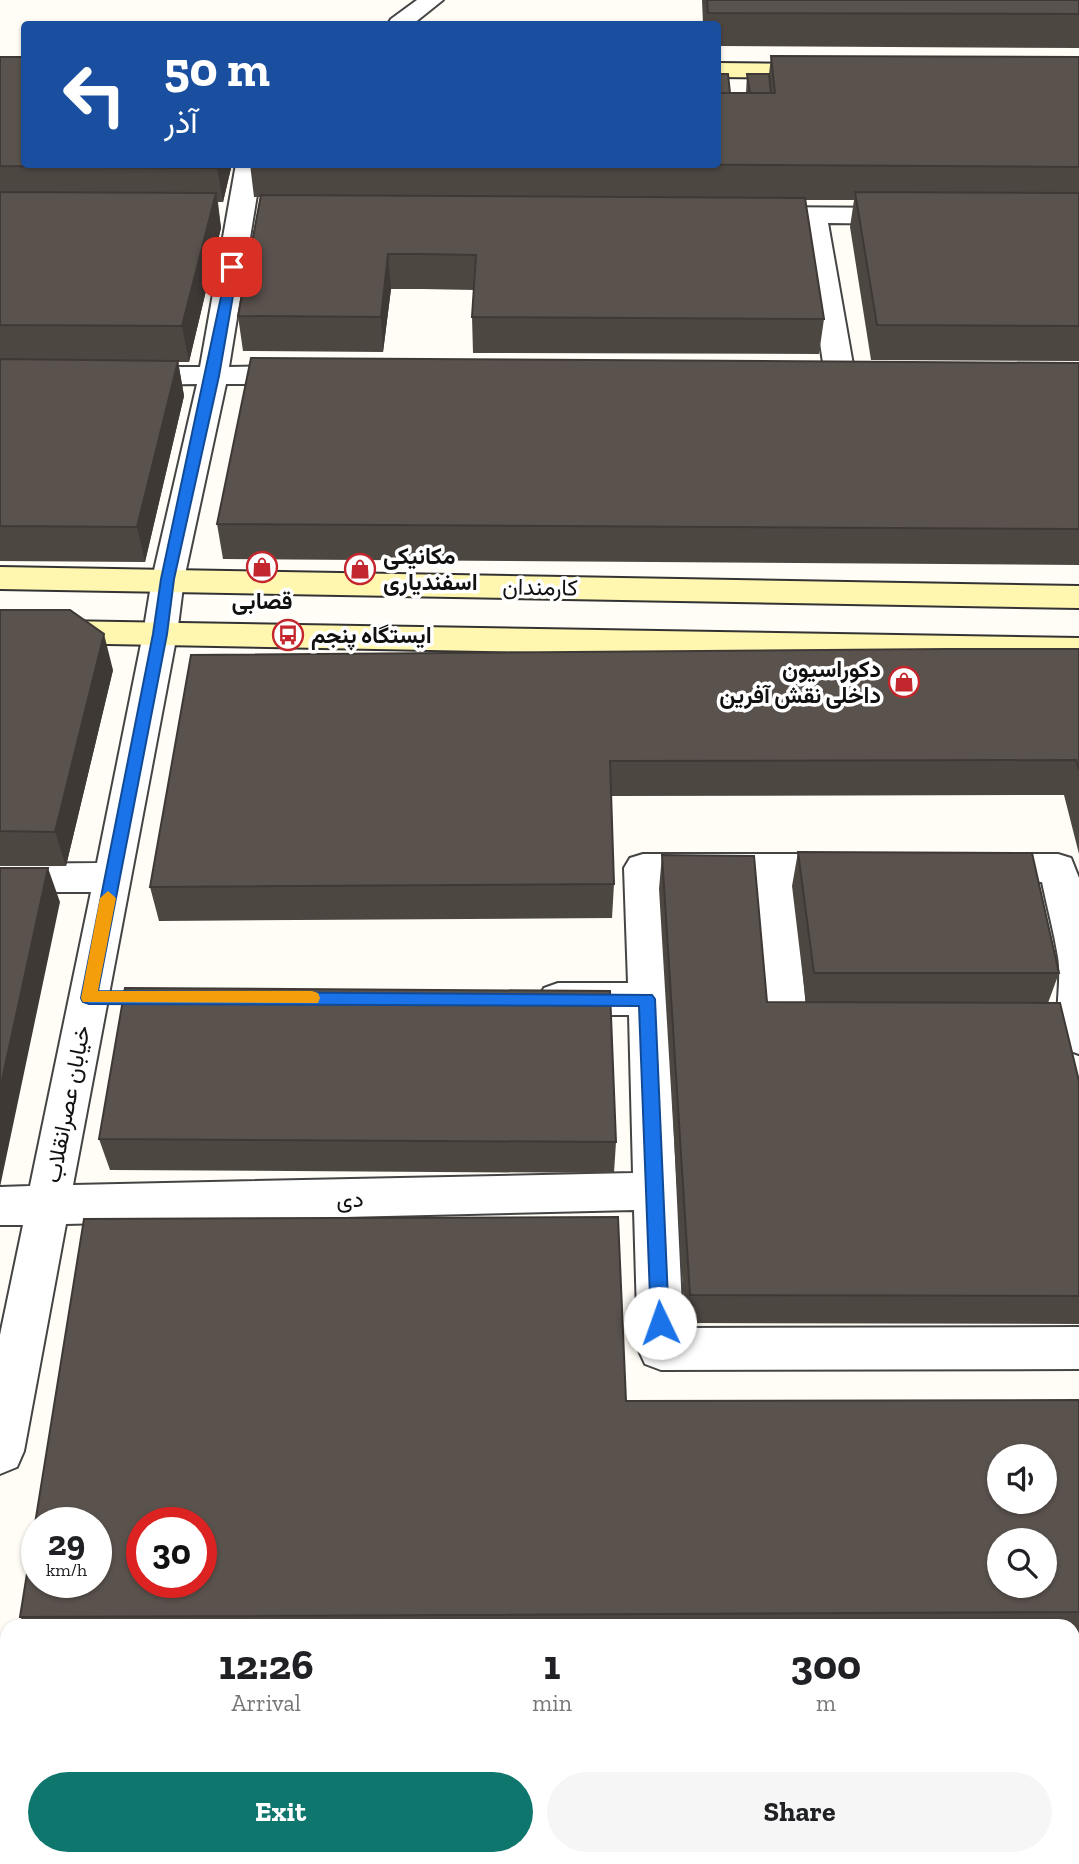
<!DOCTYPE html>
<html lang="en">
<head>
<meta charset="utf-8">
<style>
	body { margin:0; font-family:"Zilla Slab",Vazirmatn,serif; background:#f6f6f6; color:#202124; height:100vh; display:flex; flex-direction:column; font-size:26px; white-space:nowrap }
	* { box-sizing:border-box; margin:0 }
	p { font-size:23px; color:#757577 }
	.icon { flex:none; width:38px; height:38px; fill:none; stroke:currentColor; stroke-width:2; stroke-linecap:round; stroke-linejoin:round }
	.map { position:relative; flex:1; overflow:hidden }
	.details { position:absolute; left:0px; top:1619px; width:1080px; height:247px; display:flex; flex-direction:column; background:#fff; border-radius:21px 21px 0 0; box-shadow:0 2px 5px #0004 }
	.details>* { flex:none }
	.top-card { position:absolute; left:21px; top:21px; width:700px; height:147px; border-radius:7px; box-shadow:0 2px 5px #0004; background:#1a4fa0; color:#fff; overflow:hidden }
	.controls { position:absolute; left:987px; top:1444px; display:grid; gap:14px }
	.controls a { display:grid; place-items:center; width:70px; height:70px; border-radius:50%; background:#fff; box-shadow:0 2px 5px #0004; font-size:35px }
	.speed { position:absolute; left:21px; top:1507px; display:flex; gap:14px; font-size:35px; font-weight:700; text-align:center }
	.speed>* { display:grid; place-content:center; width:91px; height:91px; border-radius:50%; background:#fff; box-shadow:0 2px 5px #0004; line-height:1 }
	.speed small { font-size:18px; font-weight:400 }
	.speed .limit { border:10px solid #d22; background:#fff; color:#111 }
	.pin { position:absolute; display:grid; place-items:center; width:60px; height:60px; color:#fff; margin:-30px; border-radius:14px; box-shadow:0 4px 10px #0006 }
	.me { position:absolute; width:77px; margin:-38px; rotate:357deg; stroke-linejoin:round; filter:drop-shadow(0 0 5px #0008) }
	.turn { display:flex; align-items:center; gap:24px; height:147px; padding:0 28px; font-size:32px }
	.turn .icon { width:91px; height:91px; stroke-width:2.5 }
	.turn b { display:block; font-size:49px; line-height:60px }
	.eta { display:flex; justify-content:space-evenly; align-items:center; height:119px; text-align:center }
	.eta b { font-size:42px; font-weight:700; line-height:49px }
	.cta { display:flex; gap:14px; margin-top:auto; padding:14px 28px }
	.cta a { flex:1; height:80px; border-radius:42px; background:#0f766e; color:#fff; font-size:28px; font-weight:700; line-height:80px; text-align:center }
	.cta a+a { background:#f6f6f6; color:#202124 }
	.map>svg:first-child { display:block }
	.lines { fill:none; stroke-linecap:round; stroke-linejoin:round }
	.street-casing { stroke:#444; stroke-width:4 }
	.secondary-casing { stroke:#333; stroke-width:4 }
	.street { fill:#fff; fill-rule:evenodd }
	.secondary { fill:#fff6b0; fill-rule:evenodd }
	.wall { fill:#4d4742 }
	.shaded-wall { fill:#3f3936 }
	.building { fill:#5a524d; stroke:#3f3936; stroke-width:2; fill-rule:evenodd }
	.route { fill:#1a73e8; stroke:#114b97; stroke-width:2 }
	.slow { fill:#f59e0b }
	.labels { text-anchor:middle; stroke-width:7; stroke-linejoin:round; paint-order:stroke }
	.poi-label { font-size:23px; font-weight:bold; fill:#111; stroke:#fff; text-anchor:start }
	.street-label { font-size:23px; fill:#111; stroke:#fff }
</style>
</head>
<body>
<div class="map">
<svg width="1079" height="1864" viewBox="0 0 1079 1864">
	<rect width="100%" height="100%" fill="#fffdf5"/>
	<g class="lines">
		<g class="street-casing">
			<path id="street" d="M 417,0 L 443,0 L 413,24 L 388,24 L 391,19 Z
				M 236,164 L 262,164 L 229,367 L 299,366 L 309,369 L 314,375 L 309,381 L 299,384 L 226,384 L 184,579 L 177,634 L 73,1185 L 633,1173 L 629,1015 L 558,1015 L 544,1010 L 538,999 L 544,988 L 558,983 L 628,983 L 624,868 L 630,858 L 643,854 L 847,854 L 860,858 L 866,868 L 860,878 L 847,882 L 794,882 L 806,1008 L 819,1008 L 833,1012 L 839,1024 L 833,1036 C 813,1042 794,1042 774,1036 L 768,1024 L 756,882 L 662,882 L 683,1328 L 1079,1327 L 1079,1369 L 661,1370 L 645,1364 L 638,1349 L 634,1210 L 66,1224 L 24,1451 L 17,1467 L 0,1474 L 0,1335 L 23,1225 L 0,1225 L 0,1187 L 30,1186 L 91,892 L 0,892 L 0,864 L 97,863 L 143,634 L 152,579 L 197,384 L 128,385 L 118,382 L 113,376 L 118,370 L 128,367 L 200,367 Z
				M 756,207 L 905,208 L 914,210 L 918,216 L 914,222 L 905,224 L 828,223 L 855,376 L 850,382 L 840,385 L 830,382 L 825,376 L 802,223 L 747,221 L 743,215 L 747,209 Z
				M 985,854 L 1058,854 L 1071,858 L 1079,878 L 1079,1054 L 1065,1049 C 1050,1019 1063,989 1058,957 C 1054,932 1047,907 1042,882 L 985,882 L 972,878 L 966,868 L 972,858 Z
				M 1073,1639 L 1079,1639 L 1079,1689 L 1073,1689 Z
				M 0,1655 L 7,1655 L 7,1707 L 0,1707 Z"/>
		</g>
		<g class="secondary-casing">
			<path id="secondary" d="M 718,63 L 820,64 L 828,66 L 832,71 L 828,76 L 820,78 L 718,77 Z
				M 0,567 L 1079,586 L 1079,608 L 0,589 Z
				M 0,620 L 1079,638 L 1079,662 L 0,642 Z"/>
		</g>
		<use href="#street" class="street"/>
		<use href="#secondary" class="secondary"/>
	</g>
	<path class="wall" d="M 702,0 L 1079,0 L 1079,48 L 718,46 L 718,24 L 703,24 Z
		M 771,56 L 1079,57 L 1079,361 L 871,360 L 850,227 L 854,200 L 805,200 L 824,319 L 819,354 L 473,353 L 472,317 L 474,290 L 422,289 L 391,289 L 383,352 L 243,351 L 238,316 L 260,197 L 254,197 L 250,164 L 718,164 L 730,93 L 746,93 L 747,74 L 769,74 Z
		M 0,57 L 232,164 L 223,202 L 218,202 L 221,228 L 189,362 L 178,362 L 184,396 L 145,562 L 0,561 Z
		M 1079,363 L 1079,565 L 223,559 L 217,524 Z
		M 0,610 L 113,670 L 66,866 L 0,866 Z
		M 1079,649 L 1079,854 L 1064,795 L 611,796 L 614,884 L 612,918 L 159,921 L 150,887 L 191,655 Z
		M 798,852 L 1059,973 L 1048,1003 L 1079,1081 L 1079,1324 L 685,1323 L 659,889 L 662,855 L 767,1002 L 806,1003 L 792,886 Z
		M 99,1139 L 616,1142 L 614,1173 L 110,1170 Z
		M 1079,1400 L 1079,1634 L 1073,1634 L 1073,1626 L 27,1626 L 20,1617 L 626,1401 Z"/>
	<path class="shaded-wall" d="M 218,164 L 232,164 L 223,202 L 217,168 Z
		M 216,193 L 221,228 L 189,362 L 182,326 Z
		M 388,254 L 391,289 L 383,352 L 381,317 Z
		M 178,361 L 184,396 L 145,562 L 137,527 Z
		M 104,634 L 113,670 L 66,866 L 55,832 Z
		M 48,868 L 60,902 L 0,1187 L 0,1089 Z"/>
	<path class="building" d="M 707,0 L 1079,0 L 1079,14 L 708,13 Z
		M 771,56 L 1079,57 L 1079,167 L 615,164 L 718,164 L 718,93 L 775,93 Z
		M 0,57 L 24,57 L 24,164 L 218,164 L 217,168 L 0,166 Z
		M 718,74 L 728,74 L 730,93 L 718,93 Z
		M 747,74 L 769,74 L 771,93 L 750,93 Z
		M 0,192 L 216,193 L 182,326 L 0,325 Z
		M 855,192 L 1079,193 L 1079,326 L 877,325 Z
		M 261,195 L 805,198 L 824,319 L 472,317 L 476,255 L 420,254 L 388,254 L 381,317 L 238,316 Z
		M 251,358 L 1079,363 L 1079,529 L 217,524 Z
		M 0,359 L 178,361 L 137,527 L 0,526 Z
		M 0,610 L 70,610 L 104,634 L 55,832 L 0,831 Z
		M 948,649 L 1079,649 L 1079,770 L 1076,760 L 610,761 L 614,884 L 150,887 L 191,655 Z
		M 798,852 L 1032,853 L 1059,973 L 814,973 Z
		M 662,855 L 754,856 L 767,1002 L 1060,1003 L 1079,1081 L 1079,1296 L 690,1295 Z
		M 0,868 L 48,868 L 0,1089 Z
		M 125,988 L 610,991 L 616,1142 L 99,1139 Z
		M 618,1217 L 626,1401 L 1079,1400 L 1079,1612 L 20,1617 L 84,1219 ZM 999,1456 L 1045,1456 L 1045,1502 L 999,1502 ZM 37,1522 L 96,1522 L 96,1582 L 37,1582 ZM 142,1522 L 201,1522 L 201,1582 L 142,1582 ZM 999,1540 L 1045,1540 L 1045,1586 L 999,1586 Z"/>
	<path class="route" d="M 228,264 L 238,267 L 219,376 L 174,579 L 167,634 L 98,991 L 652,995 L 655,999 L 669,1323 L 667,1329 L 660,1331 L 653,1329 L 651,1323 L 639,1006 L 89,1004 L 83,1002 L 81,998 L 153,634 L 161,579 Z"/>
	<path class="slow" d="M 108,891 L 116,898 L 98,991 L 312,991 L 318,993 L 320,998 L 318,1003 L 83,1002 L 81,998 L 100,898 Z"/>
	<defs>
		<g id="shop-ring" transform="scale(1.575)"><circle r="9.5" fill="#fff" stroke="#c4262e" stroke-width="1.5"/><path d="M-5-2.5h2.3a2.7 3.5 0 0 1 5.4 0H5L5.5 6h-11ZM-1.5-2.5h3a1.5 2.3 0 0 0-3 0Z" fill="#c4262e"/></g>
		<g id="bus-ring" transform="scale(1.575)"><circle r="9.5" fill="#fff" stroke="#c4262e" stroke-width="1.5"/><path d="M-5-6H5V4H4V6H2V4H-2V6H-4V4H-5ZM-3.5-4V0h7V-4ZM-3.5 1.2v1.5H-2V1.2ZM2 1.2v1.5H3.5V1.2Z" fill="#c4262e"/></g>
	</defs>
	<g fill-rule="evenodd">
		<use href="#shop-ring" x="262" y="567"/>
		<use href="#shop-ring" x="360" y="569"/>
		<use href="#bus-ring" x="288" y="635"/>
		<use href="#shop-ring" x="904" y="682"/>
	</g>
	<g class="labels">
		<g class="poi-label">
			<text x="383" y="564">مکانیکی<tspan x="383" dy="26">اسفندیاری</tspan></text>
			<text x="262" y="609" text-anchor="middle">قصابی</text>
			<text x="311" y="643">ایستگاه پنجم</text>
			<text x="881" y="677" text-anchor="end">دکوراسیون<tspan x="881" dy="26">داخلی نقش آفرین</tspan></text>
		</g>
		<g class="street-label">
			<text transform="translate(540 587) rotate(1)" y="8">کارمندان</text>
			<text transform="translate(67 1104) rotate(-79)" y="8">خیابان عصرانقلاب</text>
			<text transform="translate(350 1199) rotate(-1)" y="8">دی</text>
		</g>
	</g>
</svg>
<div class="controls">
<a><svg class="icon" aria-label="sound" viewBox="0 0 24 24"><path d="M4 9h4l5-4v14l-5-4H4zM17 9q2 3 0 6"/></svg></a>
<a><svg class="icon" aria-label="search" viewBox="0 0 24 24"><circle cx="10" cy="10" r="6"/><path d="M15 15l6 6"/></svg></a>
</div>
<div class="speed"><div>29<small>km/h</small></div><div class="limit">30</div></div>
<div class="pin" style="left:232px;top:267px;background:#d93025"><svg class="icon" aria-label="arrive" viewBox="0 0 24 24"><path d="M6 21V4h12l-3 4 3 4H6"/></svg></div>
<svg class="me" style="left:660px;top:1323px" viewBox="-20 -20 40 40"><circle r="19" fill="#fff"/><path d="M0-13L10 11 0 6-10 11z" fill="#1a73e8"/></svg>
<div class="top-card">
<div class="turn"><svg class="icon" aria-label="left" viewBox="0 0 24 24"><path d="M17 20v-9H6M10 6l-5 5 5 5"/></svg><div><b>50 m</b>آذر</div></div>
</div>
<section class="details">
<div class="eta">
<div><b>12:26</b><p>Arrival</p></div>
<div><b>1</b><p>min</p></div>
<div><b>300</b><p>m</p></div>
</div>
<div class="cta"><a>Exit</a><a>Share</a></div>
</section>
</div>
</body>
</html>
